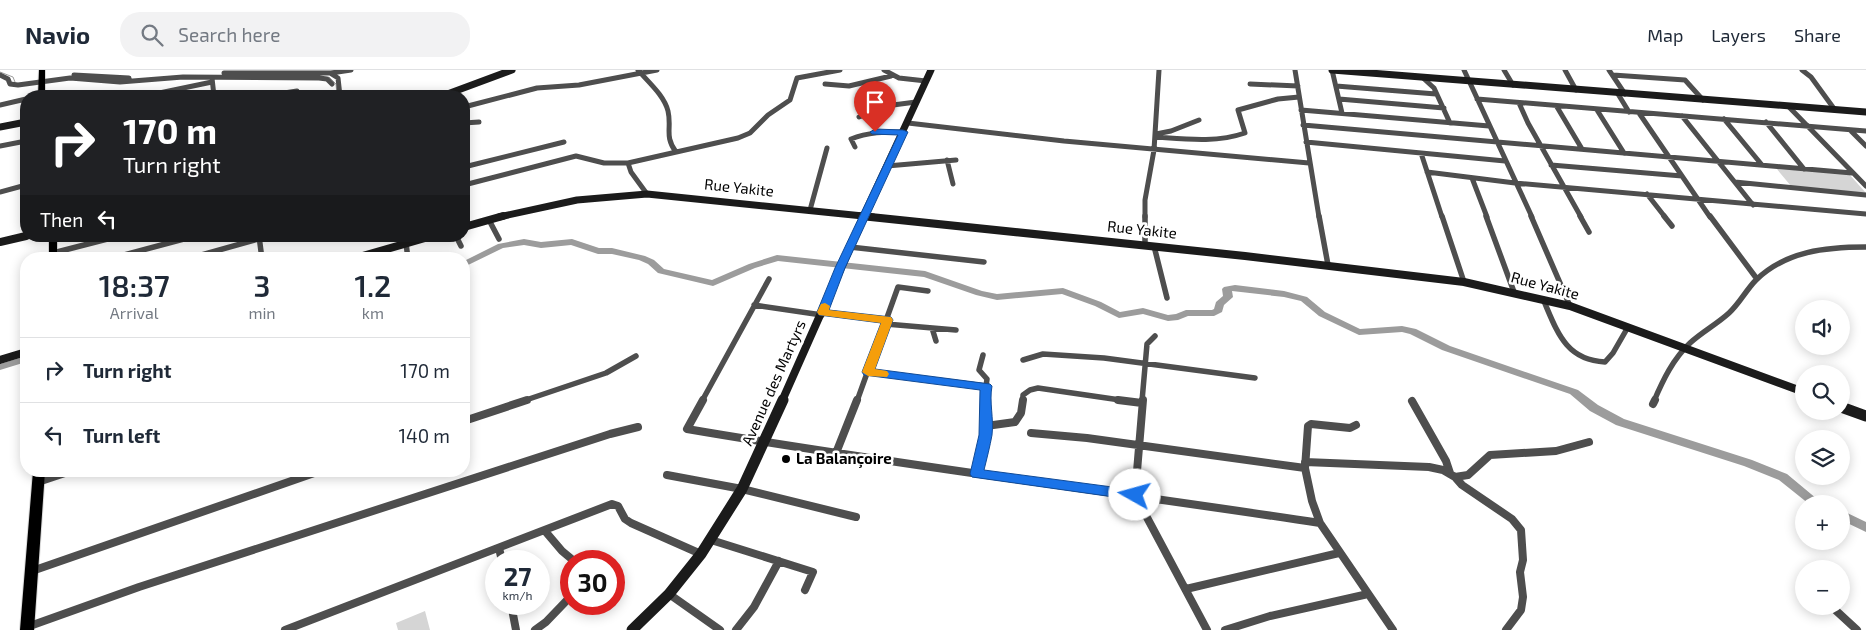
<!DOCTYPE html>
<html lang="en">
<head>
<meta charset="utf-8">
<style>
	body { margin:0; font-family:"Exo 2",sans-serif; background:#f2f2f3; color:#1f2937; height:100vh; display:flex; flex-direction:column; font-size:19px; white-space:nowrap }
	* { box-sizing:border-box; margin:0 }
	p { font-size:16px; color:#747a83 }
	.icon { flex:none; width:28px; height:28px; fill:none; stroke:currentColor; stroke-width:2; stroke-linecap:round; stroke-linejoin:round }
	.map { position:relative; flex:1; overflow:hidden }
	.panel { position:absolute; left:20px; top:182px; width:450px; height:225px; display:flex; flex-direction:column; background:#fff; border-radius:20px; box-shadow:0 2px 12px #0003 }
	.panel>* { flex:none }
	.banner { position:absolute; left:20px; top:20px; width:450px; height:152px; border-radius:20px; box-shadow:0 2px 12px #0003; background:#202124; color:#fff; overflow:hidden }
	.fabs { position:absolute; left:1795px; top:230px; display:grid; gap:10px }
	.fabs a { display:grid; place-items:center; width:55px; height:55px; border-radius:50%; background:#fff; box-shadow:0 2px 12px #0003; font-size:25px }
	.speed { position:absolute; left:485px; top:480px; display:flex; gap:10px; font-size:25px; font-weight:700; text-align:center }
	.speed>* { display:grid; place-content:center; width:65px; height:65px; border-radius:50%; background:#fff; box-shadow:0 2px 12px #0003; line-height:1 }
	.speed small { font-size:12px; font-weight:400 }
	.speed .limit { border:8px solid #d22; background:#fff; color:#111 }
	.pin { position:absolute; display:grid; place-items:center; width:42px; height:42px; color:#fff; margin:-51px -21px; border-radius:50% 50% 50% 0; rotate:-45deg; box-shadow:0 0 5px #0007 }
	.pin .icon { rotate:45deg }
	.me { position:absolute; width:55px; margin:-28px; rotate:277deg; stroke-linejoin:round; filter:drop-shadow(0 0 4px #0008) }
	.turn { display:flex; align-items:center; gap:18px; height:105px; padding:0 20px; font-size:22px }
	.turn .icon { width:65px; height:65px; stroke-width:2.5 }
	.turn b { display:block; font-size:35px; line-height:42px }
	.then { display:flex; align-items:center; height:48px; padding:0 20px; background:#0003; gap:10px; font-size:19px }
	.eta { display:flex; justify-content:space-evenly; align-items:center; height:85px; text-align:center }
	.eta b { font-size:30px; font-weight:600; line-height:35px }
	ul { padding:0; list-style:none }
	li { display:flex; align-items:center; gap:15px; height:65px; padding:0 20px; border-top:1px solid #e0e1e3 }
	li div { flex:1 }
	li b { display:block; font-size:19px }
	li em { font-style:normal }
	header { display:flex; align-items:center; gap:30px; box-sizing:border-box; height:70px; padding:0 25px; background:#fff; border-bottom:1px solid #e0e1e3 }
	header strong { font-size:24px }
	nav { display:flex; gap:28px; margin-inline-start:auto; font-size:18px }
	.search { width:350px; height:45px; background:#f2f2f3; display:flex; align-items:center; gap:12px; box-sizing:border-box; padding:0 18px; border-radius:20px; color:#747a83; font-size:19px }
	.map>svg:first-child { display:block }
	.green { fill:#d5d5d5 }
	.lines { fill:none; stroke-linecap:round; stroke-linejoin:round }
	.stream { stroke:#9c9c9c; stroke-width:1 }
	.river { fill:#9c9c9c; fill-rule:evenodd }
	.primary-casing { stroke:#dbdbdb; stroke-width:2 }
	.street-far2 { stroke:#4e4e4e; stroke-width:5 }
	.street-far1 { stroke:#4e4e4e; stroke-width:5.5 }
	.street { stroke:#4e4e4e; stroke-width:8 }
	.secondary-far2 { stroke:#1b1b1b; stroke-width:7 }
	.secondary-far1 { stroke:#1b1b1b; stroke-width:8 }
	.secondary { stroke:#1b1b1b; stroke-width:11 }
	.primary { fill:#000; fill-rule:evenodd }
	.route { fill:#1a73e8; stroke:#114b97 }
	.slow { fill:#f59e0b }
	.poi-dot { fill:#000; stroke:#fff; stroke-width:2 }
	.labels { text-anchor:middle; stroke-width:5; stroke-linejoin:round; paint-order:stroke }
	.street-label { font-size:15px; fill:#000; stroke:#fff }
	.poi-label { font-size:15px; font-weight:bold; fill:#000; stroke:#fff; text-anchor:start }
</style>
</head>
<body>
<header>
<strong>Navio</strong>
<div class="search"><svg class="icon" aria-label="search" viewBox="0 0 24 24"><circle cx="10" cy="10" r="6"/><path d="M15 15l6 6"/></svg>Search here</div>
<nav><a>Map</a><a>Layers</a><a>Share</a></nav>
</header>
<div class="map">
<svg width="1866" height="560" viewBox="0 0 1866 560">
	<rect width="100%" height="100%" fill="#fff"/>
	<path class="green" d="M 1776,98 L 1849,104 L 1866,123 L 1791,116 Z
		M 425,541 L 430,560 L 398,560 L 396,553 Z"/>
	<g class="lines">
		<path class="stream" d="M 0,2 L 13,7 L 15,12
			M 329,7 L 336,14 L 337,24"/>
		<path class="river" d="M 524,169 L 541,172 L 572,169 L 599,178 L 612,178 L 645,186 L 654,190 L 664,199 L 712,210 L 749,194 L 777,185 L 925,201 L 982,221 L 997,224 L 1063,218 L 1101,232 L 1120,242 L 1143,238 L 1168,245 L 1176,244 L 1186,240 L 1212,240 L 1214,239 L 1216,232 L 1223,226 L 1222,219 L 1224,217 L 1235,215 L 1284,221 L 1307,227 L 1325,242 L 1360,259 L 1402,256 L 1416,259 L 1450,276 L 1578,320 L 1598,335 L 1624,349 L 1752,390 L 1787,404 L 1823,434 L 1809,434 L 1779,410 L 1744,396 L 1616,355 L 1590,341 L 1570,324 L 1442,280 L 1410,264 L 1402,262 L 1359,265 L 1319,246 L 1301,231 L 1284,227 L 1232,221 L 1233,227 L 1224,235 L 1222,242 L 1214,246 L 1188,246 L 1178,250 L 1168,251 L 1143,244 L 1119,248 L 1095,236 L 1062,224 L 997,230 L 976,225 L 924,207 L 778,191 L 755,198 L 713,216 L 658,203 L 648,194 L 639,190 L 612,184 L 598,184 L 571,175 L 541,178 L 524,175 L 503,178 L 464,197 L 464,191 L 498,174 Z
			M 26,286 L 26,292 L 0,300 L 0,294 Z
			M 1841,440 L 1866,452 L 1866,462 L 1841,450 Z"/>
		<g class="primary-casing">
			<path id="primary" d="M 39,0 L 45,0 L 45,26 L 38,26 Z
				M 49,166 L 57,166 L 57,189 L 49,189 Z
				M 33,401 L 45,401 L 34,560 L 20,560 Z"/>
		</g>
		<path class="street-far2" d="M 638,0 C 648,12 664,25 668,41 C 672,58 664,66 676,82
			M 884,0 L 899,8 L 926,11
			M 1295,0 L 1319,147
			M 1332,0 L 1342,43
			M 1464,0 L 1532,147
			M 1504,0 L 1513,15
			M 1565,0 L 1576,20
			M 1609,0 L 1625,24
			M 1802,0 L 1811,7 L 1835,40
			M 224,3 L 330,3 L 338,8 L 340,26
			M 331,3 L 351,0
			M 0,5 L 8,9 L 10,14 L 18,15 L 70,8 L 120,12 L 183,7 L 319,8 L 327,9 L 332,14
			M 74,5 L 129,8
			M 1613,5 L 1685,10 L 1703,30
			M 1422,7 L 1434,18 L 1450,53
			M 212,8 L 214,26
			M 825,14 L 849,16 L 891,6
			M 1250,14 L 1298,16
			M 1336,16 L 1436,24
			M 1618,24 L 1629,42
			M 145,26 L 212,12
			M 200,26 L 213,23
			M 265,26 L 297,21
			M 1339,29 L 1444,38
			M 1477,29 L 1866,61
			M 1519,33 L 1528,53 L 1581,147
			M 0,35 L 26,29
			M 464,37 L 537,18 L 579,15 L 657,0
			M 1557,37 L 1582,79
			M 1789,37 L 1866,116
			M 1301,40 L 1489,56
			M 1597,40 L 1624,83
			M 1639,43 L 1710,147
			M 1682,46 L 1753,135
			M 859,47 L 893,35 L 916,32
			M 1724,49 L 1762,95
			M 1766,52 L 1804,99
			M 464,53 L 479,52
			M 908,53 L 1064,71 L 1309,93
			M 1303,55 L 1852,103
			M 1850,60 L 1866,76
			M 1156,64 L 1171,61 L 1199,50
			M 1155,67 C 1185,69 1216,73 1245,63 L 1238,40 L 1278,29 L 1299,27
			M 1306,72 L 1505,91
			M 0,76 L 26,71
			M 855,77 L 851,69 C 868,62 885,62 903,62
			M 1421,83 L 1442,147
			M 947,90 L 953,114
			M 628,93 L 631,102 L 647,124
			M 1551,95 L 1682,106
			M 887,96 L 956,90
			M 464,97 L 564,72
			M 1427,102 L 1515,113 L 1866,144
			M 1472,108 L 1487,147
			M 1735,112 L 1866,125
			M 464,115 L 576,86 L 604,93 L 628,93 L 738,68 L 750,63 L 768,45 L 790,30 L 797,8 L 840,0
			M 0,122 L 26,115
			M 1647,124 L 1665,147
			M 810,140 L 827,78
			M 1145,147 L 1145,130 L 1154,80 L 1159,0"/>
		<path class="street-far1" d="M 1145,146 L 1145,175
			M 1319,146 L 1328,195
			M 1442,146 L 1464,212
			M 1486,146 L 1514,222
			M 1531,146 L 1570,236
			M 1580,146 L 1589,162
			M 1664,146 L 1672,156
			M 1710,146 L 1757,209
			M 489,150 L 499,169
			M 259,166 L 262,189
			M 456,166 L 461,176
			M 406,173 L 408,189
			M 1154,176 L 1167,228
			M 850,177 L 984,192
			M 53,183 L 119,166
			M 109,189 L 195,166
			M 187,189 L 269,166
			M 1543,229 C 1557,261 1565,290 1605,292 L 1613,283 L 1628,257
			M 754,235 L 822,245
			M 823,242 L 887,250
			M 886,254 L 956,260
			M 932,258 L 936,271
			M 983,285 L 979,300 L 987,309 L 984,331
			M 1023,290 L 1043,284 L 1104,288 L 1255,308
			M 868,302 L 986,316
			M 523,331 L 606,303 L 636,286
			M 702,331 L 769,209
			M 857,331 L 898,217 L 928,221
			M 1023,331 L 1023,325 L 1030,320 L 1038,318 L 1127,331
			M 1142,331 L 1147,274 L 1155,266
			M 1654,331 C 1663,310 1673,289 1690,273 C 1702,262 1717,254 1729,243 C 1740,233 1746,220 1756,210 C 1786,181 1826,177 1866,177"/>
		<path class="street" d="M 703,330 L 687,359 C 897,395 1109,421 1320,453 L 1393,560
			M 1118,330 L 1142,333
			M 1143,330 L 1135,425 L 1207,560
			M 1412,331 L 1446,391 L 1450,403
			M 1653,334 L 1655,330
			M 464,351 L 527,330
			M 986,356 L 1015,352 L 1021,343 L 1023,330
			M 1031,363 L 1087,368 L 1305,398
			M 836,383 L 857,330
			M 1305,392 L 1429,397 L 1443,400 L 1455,407 L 1462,415 L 1512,449 L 1521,460 L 1523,490 L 1520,502 L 1523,527 L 1521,540 L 1506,560
			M 977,404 L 985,365 L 984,330
			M 667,405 L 742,419 L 856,447
			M 1455,407 L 1468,405 L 1490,385 L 1556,381 L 1589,372
			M 38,412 L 71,401
			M 1320,453 L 1312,431 L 1305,398 L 1308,356 L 1311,354 L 1350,358 L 1356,355
			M 545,461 L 562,481 L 574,491
			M 711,470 L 813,502 L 805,520
			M 499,478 L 502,491
			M 32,501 L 320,401
			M 1186,519 L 1339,483
			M 669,524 L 720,560
			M 511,534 L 516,560
			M 1831,536 L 1857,560
			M 27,557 L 139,517 L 610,364 L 638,357
			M 285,560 L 612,434 L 618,436 L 625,449 L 631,453 L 701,484
			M 535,560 L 546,552 L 571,526
			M 736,560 L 754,537 L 779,491
			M 1225,560 L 1270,546 L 1368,524"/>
		<path class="secondary-far2" d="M 1332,0 L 1866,42
			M 442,26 L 512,0
			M 0,57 L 26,52
			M 499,147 L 577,130 L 647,124 L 873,147
			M 863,147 L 931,0"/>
		<path class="secondary-far1" d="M 861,146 L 1245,186 L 1464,212 L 1570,236 L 1804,322
			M 464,157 L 503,146
			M 0,172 L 26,166
			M 352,189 L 432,166
			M 0,290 L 26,282
			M 782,331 L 864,146"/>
		<path class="secondary" d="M 1841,337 L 1866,346
			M 632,560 L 669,524 L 701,484 L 742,419 L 783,330"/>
		<use href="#primary" class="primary"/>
	</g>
	<path class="route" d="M 875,59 L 903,60 L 908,62 L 845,198 L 829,240 L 891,247 L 893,250 L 875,299 L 990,314 L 992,316 C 989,332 994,348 992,365 C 990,376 987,388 984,400 L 1135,420 L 1140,421 L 1142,425 L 1140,428 L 1135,430 L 972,407 L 970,404 L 979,365 L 980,320 L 864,305 L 862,302 L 881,253 L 819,245 L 817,242 L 835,198 L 898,65 L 872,64 L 870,62 Z"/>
	<path class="slow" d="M 825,233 L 830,236 L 829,240 L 891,247 L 893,250 L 875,299 L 887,301 L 889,304 L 887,307 L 868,306 L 862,302 L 881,253 L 819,245 L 817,242 L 821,234 Z"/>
	<circle class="poi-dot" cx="786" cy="389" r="5"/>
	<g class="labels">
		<g class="street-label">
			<text transform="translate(739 118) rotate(6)" y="5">Rue Yakite</text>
			<text transform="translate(1142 160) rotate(6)" y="5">Rue Yakite</text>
			<text transform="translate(1545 216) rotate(15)" y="5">Rue Yakite</text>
			<text transform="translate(774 313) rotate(-66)" y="5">Avenue des Martyrs</text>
		</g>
		<g class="poi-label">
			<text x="796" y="394">La Balançoire</text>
		</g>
	</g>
</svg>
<div class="fabs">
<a><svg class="icon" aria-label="sound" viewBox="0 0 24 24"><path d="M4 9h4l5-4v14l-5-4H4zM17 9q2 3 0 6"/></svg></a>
<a><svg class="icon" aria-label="search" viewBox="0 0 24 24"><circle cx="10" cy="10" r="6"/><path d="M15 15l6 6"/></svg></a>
<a><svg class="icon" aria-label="layers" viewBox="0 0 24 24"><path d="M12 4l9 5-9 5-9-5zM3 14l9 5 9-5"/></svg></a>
<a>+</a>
<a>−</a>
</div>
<div class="speed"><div>27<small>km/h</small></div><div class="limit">30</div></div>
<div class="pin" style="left:875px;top:62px;background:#d93025"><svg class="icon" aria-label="arrive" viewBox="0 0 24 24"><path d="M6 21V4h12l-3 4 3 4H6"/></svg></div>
<svg class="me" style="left:1135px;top:425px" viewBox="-20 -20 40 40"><circle r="19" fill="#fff"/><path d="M0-13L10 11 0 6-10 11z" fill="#1a73e8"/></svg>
<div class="banner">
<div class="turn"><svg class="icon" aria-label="right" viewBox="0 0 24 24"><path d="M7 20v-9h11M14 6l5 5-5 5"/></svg><div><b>170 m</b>Turn right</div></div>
<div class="then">Then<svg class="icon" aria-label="left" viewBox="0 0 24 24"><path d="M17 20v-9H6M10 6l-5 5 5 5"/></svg></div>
</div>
<section class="panel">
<div class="eta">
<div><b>18:37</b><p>Arrival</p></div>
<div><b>3</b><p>min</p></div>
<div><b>1.2</b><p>km</p></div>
</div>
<ul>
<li><svg class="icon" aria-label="right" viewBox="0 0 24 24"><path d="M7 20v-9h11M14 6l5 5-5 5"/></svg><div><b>Turn right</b></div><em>170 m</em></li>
<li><svg class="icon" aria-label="left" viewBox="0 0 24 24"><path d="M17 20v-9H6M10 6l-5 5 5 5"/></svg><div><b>Turn left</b></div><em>140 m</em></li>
</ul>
</section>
</div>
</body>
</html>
